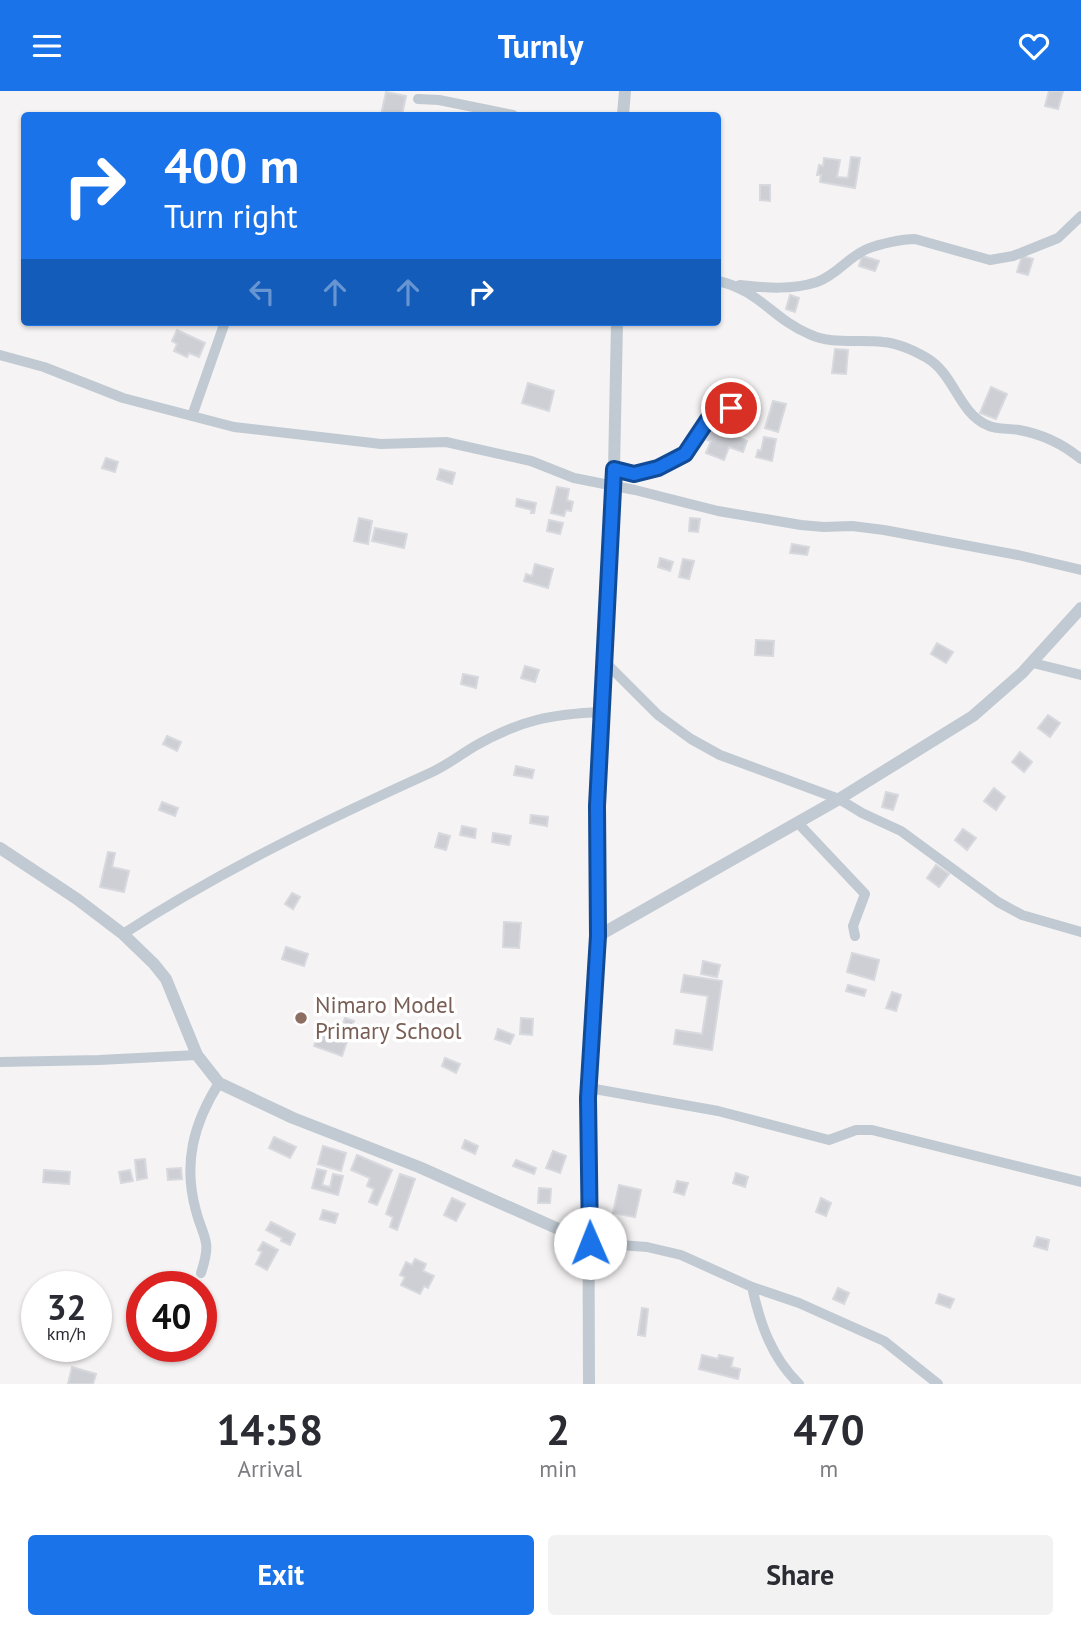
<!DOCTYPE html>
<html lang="en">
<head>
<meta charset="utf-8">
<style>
	body { margin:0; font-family:"PT Sans",sans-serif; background:#f2f2f3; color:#2b2b33; height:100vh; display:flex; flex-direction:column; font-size:26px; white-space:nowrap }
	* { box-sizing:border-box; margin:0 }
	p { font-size:23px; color:#7c7c81 }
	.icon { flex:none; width:38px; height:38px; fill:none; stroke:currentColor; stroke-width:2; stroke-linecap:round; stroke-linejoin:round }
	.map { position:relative; height:1293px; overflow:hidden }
	.sheet { display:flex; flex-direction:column; background:#fff; flex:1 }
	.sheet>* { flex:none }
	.hud { position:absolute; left:21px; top:21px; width:700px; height:214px; border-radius:7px; box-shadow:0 2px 5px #0004; background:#1a73e8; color:#fff; overflow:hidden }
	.speed { position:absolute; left:21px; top:1180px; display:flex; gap:14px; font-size:35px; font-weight:700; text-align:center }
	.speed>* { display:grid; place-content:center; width:91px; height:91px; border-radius:50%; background:#fff; box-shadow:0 2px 5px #0004; line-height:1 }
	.speed small { font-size:18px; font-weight:400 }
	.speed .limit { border:10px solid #d22; background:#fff; color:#111 }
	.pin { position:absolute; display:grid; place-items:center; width:60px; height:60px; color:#fff; margin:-30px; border:4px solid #fff; border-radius:50%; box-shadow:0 2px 7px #0007 }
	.me { position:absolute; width:77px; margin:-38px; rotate:359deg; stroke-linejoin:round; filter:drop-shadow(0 0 5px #0008) }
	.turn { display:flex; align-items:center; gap:24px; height:147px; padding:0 28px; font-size:32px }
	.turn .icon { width:91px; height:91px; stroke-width:2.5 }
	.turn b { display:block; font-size:49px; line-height:60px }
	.lanes { display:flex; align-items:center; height:66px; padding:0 28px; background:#0003; justify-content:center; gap:35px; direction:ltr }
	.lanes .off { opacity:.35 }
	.eta { display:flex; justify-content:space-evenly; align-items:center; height:119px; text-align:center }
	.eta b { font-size:42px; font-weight:600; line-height:49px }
	.primary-button { display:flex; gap:14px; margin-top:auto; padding:14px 28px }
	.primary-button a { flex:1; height:80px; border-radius:7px; background:#1a73e8; color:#fff; font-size:28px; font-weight:600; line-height:80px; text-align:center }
	.primary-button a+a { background:#f2f2f3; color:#2b2b33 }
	header { display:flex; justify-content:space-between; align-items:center; height:91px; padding:0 28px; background:#1a73e8; color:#fff; font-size:32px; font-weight:600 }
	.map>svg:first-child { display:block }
	.building { fill:#cdcfd5; stroke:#d7d9de; stroke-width:2 }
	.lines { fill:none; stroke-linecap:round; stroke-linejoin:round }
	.service { stroke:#c1cad2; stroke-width:5 }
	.minor { stroke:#c1cad2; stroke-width:10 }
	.tertiary { stroke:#c1cad2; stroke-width:12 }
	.route-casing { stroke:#114b97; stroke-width:18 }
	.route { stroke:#1a73e8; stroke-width:12 }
	.education-dot { fill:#8d6e63; stroke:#fff; stroke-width:2.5 }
	.labels { text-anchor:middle; stroke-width:7; stroke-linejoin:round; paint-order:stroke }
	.education-label { font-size:23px; fill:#785e54; stroke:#fff; text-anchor:start }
</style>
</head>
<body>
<header><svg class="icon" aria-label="menu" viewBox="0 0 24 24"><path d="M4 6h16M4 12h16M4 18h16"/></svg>Turnly<svg class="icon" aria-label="heart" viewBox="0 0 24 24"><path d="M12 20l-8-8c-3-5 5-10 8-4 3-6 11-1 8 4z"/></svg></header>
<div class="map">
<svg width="1081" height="1293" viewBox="0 0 1081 1293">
	<rect width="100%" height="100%" fill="#f5f3f3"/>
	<path class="building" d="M 1049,0 L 1063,0 L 1058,18 L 1045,15 Z
		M 386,1 L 406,5 L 402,24 L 381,24 Z
		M 851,66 L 860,67 L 855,97 L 820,91 L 821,84 L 817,84 L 819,74 L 823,75 L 824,67 L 840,69 L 837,86 L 848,87 Z
		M 760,94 L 770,94 L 770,110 L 760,109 Z
		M 862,165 L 879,170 L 875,180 L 859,175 Z
		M 1022,165 L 1033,168 L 1028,184 L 1017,181 Z
		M 790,204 L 799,207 L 795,221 L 786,218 Z
		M 177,239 L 205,252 L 199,266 L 189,262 L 187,266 L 174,260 L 177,253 L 172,250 Z
		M 835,258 L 848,259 L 846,283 L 832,282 Z
		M 528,292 L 554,300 L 549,320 L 522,312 Z
		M 991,296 L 1007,303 L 996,328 L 980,322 Z
		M 773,310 L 786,313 L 778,341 L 765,337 Z
		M 720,328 L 736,334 L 733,344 L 747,350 L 743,361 L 729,356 L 724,369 L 706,362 L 711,350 L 707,349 L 713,334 L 717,335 Z
		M 764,346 L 776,348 L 772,370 L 756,366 L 758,359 L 761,360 Z
		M 106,367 L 118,371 L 115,381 L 102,377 Z
		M 440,378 L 455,382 L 452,393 L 437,388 Z
		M 557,396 L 569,398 L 567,409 L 573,411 L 571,420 L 566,419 L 564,425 L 551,422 Z
		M 517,408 L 536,412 L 534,422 L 531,422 L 532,419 L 516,415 Z
		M 359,427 L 372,430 L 368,453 L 354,450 Z
		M 690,427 L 700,428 L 698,441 L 689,440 Z
		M 549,429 L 563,432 L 560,443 L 547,440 Z
		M 375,437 L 407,443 L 404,457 L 372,450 Z
		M 792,453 L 809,456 L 807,464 L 790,462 Z
		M 660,467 L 673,471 L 670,480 L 658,476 Z
		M 683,468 L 694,470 L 689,488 L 679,486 Z
		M 535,473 L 553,478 L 548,497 L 524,490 L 526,483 L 532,485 Z
		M 756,549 L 774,550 L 773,565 L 755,564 Z
		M 937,552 L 953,561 L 946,572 L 931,563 Z
		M 525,575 L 539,579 L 535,591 L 521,587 Z
		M 463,583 L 478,586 L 476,597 L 461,593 Z
		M 1048,624 L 1060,632 L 1050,646 L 1038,637 Z
		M 167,645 L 181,651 L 177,660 L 163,653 Z
		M 1020,661 L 1032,671 L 1024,681 L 1012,671 Z
		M 516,675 L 534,679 L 532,687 L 514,684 Z
		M 994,697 L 1005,706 L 996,719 L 984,710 Z
		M 886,701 L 898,704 L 893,719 L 882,716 Z
		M 162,711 L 178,717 L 175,725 L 159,719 Z
		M 531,724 L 548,726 L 547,735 L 530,732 Z
		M 462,735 L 476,738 L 475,747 L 460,744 Z
		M 963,738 L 976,747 L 967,759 L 955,749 Z
		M 439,742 L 450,745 L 446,759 L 435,756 Z
		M 493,742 L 511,745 L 509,754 L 492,751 Z
		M 108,761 L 115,762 L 112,776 L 129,780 L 124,801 L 100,796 Z
		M 936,774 L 949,783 L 939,796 L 927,787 Z
		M 292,802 L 300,806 L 293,818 L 285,813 Z
		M 504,831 L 521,832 L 519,857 L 503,856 Z
		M 286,856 L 308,863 L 304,875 L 282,868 Z
		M 852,862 L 879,869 L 874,889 L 847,881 Z
		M 703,870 L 720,874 L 717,886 L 701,883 Z
		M 684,884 L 722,890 L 712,959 L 674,953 L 676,939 L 702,943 L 708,905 L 681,901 Z
		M 848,894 L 866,899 L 864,905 L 846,900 Z
		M 892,901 L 901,904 L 896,920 L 886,917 Z
		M 345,927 L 354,930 L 342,965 L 314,955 L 319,941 L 338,947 Z
		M 521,927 L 533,928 L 532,944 L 520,943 Z
		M 498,938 L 514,944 L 510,953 L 495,948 Z
		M 445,967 L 460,973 L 456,982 L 442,975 Z
		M 274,1046 L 296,1056 L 290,1067 L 269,1057 Z
		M 465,1049 L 478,1055 L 475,1063 L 462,1057 Z
		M 323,1055 L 346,1062 L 341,1080 L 318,1073 Z
		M 553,1060 L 566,1065 L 560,1082 L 546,1077 Z
		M 357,1064 L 392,1079 L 377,1114 L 369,1111 L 374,1098 L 367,1095 L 370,1087 L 351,1079 Z
		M 145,1068 L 147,1087 L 137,1089 L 135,1069 Z
		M 516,1069 L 536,1077 L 534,1083 L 513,1075 Z
		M 181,1077 L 182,1088 L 168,1089 L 167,1078 Z
		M 317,1078 L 326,1080 L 322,1094 L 330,1096 L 333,1083 L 343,1085 L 338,1104 L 312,1097 Z
		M 44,1079 L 70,1081 L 69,1093 L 43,1091 Z
		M 130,1079 L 133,1090 L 121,1092 L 119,1081 Z
		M 736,1082 L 748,1086 L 745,1096 L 733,1092 Z
		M 400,1083 L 415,1088 L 397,1139 L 390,1136 L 393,1126 L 386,1123 Z
		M 677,1090 L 688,1092 L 684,1104 L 674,1101 Z
		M 619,1094 L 641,1099 L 635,1126 L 613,1122 Z
		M 539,1097 L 551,1098 L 550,1112 L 538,1112 Z
		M 452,1107 L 465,1113 L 456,1130 L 444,1124 Z
		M 821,1107 L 831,1112 L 826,1125 L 816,1121 Z
		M 323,1119 L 338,1123 L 335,1132 L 320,1128 Z
		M 271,1131 L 295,1143 L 290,1154 L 281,1150 L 282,1147 L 266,1139 Z
		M 1037,1146 L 1049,1149 L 1047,1159 L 1034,1155 Z
		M 263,1151 L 278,1159 L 267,1179 L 256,1173 L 262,1161 L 258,1159 Z
		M 415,1168 L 426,1173 L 423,1180 L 434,1185 L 428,1197 L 424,1195 L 420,1203 L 401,1194 L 405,1186 L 400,1184 L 406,1171 L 412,1174 Z
		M 838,1197 L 849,1202 L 844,1213 L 833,1208 Z
		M 939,1203 L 954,1208 L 950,1217 L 936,1212 Z
		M 642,1217 L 648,1218 L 645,1245 L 638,1244 Z
		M 702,1264 L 718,1268 L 719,1264 L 733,1267 L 731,1276 L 740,1278 L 738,1288 L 699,1278 Z
		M 72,1276 L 96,1283 L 93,1293 L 68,1293 Z"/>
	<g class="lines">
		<path class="service" d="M 614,378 L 634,383 L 658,377 L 685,363 L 715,318 L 746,316"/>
		<path class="minor" d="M 418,8 L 439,9 L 513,24
			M 718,190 C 759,199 773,228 809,243 C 832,254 858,248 883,251 C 898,252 913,259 927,267 C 954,283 959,322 987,334 C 997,339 1008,337 1019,339 C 1041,343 1063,353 1081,368
			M 740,194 C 765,197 793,199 817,191 C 837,184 848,166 867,158 C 879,153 902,148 915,148 L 990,169 L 1013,165 L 1058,147 L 1081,125
			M 0,264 L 44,276 L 123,307 L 234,336 L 381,353 L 446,351 L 531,370 L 574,387 L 635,399 L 718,420 L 801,434 L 824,436 L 852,435 L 884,439 L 1018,464 L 1081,479
			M 192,325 L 225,231
			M 605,571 L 658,624 L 691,648 L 720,664 L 839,708 L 862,722 L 901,740 L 998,811 L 1022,824 L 1081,841
			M 1033,572 L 1081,584
			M 798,732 L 865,803 L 853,835 L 855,845
			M 123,843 C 220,780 324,730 430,682 C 446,675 460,664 475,655 C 520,629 552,623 602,621
			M 0,971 L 99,969 L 197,964
			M 589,997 L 718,1020 L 829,1049 L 856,1039 L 872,1039 L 1081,1091
			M 590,1152 L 647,1156 L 681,1164 L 752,1196 L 799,1212 L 884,1250 L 938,1293
			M 201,1182 C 212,1148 204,1150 196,1120 C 183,1073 193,1033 219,992
			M 752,1196 C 760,1233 772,1267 799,1293"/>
		<path class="tertiary" d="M 623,24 L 625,0
			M 0,757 L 77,808 L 123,843 L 154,873 L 166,888 L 197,964 L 219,992 L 293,1027 L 419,1076 L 590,1152
			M 598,845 L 839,708 L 973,625 L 1022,582 L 1081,517
			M 589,1293 L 588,1007 L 598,845 L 597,715 L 614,378 L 617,231"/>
	</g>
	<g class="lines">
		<g class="route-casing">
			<path id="route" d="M 590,1152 L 588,1007 L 598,845 L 597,715 L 614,378 L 634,383 L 658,377 L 685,363 L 715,318 L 731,317"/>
		</g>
		<use href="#route" class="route"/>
	</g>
	<circle class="education-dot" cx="301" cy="927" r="7"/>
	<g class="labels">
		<g class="education-label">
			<text x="315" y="922">Nimaro Model<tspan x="315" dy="26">Primary School</tspan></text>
		</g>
	</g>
</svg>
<div class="speed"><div>32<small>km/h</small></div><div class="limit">40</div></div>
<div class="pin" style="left:731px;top:317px;background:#d93025"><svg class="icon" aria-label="arrive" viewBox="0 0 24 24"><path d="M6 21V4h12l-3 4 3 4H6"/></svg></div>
<svg class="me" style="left:590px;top:1152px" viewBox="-20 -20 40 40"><circle r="19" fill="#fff"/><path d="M0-13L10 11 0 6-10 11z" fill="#1a73e8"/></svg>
<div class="hud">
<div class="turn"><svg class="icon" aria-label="right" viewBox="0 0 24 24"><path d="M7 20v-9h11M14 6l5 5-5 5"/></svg><div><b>400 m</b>Turn right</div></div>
<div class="lanes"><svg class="icon off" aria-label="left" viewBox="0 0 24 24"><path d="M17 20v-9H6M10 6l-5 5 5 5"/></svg><svg class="icon off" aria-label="ahead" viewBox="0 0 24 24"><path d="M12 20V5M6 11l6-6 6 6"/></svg><svg class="icon off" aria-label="ahead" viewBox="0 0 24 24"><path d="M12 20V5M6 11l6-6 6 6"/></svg><svg class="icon" aria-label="right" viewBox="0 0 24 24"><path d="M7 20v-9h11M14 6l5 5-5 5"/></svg></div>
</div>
</div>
<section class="sheet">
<div class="eta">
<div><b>14:58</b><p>Arrival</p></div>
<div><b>2</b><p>min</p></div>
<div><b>470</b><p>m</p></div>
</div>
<div class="primary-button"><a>Exit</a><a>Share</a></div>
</section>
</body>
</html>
